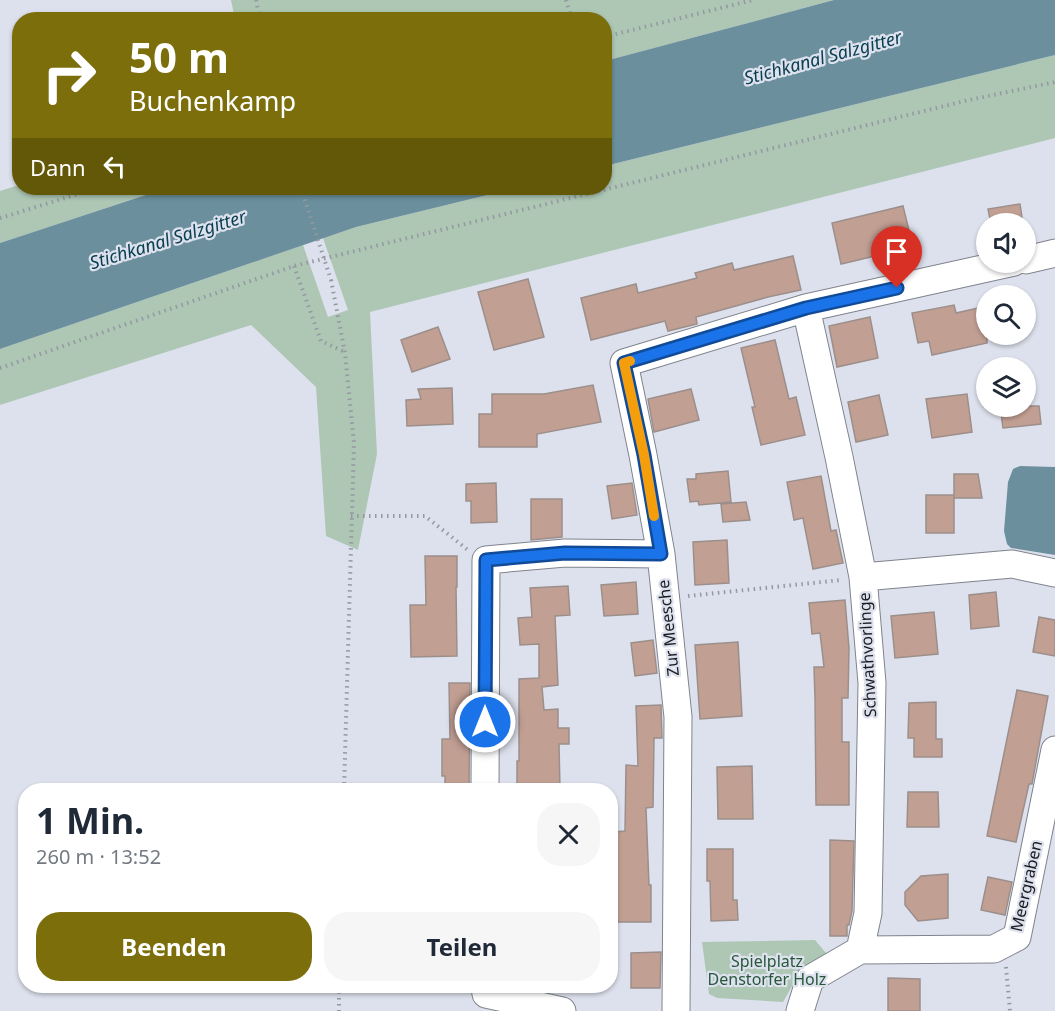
<!DOCTYPE html>
<html lang="de">
<head>
<meta charset="utf-8">
<style>
	body { margin:0; font-family:"Noto Sans",sans-serif; background:#f6f6f7; color:#1f2937; height:100vh; display:flex; flex-direction:column; font-size:22px; white-space:nowrap }
	* { box-sizing:border-box; margin:0 }
	p { font-size:20px; color:#747a83 }
	.icon { flex:none; width:33px; height:33px; fill:none; stroke:currentColor; stroke-width:2; stroke-linecap:round; stroke-linejoin:round }
	.map { position:relative; flex:1; overflow:hidden }
	.sheet { position:absolute; left:18px; top:783px; width:600px; height:210px; display:flex; flex-direction:column; background:#fff; border-radius:24px; box-shadow:0 2px 4px #0004 }
	.sheet>* { flex:none }
	.banner { position:absolute; left:12px; top:12px; width:600px; height:183px; border-radius:24px; box-shadow:0 2px 4px #0004; background:#7b6e0b; color:#fff; overflow:hidden }
	.fabs { position:absolute; left:976px; top:213px; display:grid; gap:12px }
	.fabs a { display:grid; place-items:center; width:60px; height:60px; border-radius:50%; background:#fff; box-shadow:0 2px 4px #0004; font-size:30px }
	.pin { position:absolute; display:grid; place-items:center; width:51px; height:51px; color:#fff; margin:-62px -26px; border-radius:50% 50% 50% 0; rotate:-45deg; box-shadow:0 0 6px #0007 }
	.pin .icon { rotate:45deg }
	.me { position:absolute; width:66px; margin:-33px; rotate:0deg; stroke-linejoin:round; filter:drop-shadow(0 0 4px #0008) }
	.turn { display:flex; align-items:center; gap:21px; height:126px; padding:0 18px; font-size:27px }
	.turn .icon { width:78px; height:78px; stroke-width:2.5 }
	.turn b { display:block; font-size:42px; line-height:51px }
	.then { display:flex; align-items:center; height:57px; padding:0 18px; background:#0003; gap:12px; font-size:22px }
	.round { display:grid; place-items:center; flex:none; width:63px; height:63px; border-radius:24px; background:#f6f6f7 }
	.head { display:flex; align-items:center; justify-content:space-between; height:102px; padding:0 18px }
	h1 { font-size:36px; font-weight:700; line-height:45px }
	.button { display:flex; gap:12px; margin-top:auto; padding:12px 18px }
	.button a { flex:1; height:69px; border-radius:24px; background:#7b6e0b; color:#fff; font-size:24px; font-weight:700; line-height:69px; text-align:center }
	.button a+a { background:#f6f6f7; color:#1f2937 }
	.map>svg:first-child { display:block }
	.green { fill:#adc7b4 }
	.water { fill:#6b8f9d }
	.building { fill:#c29f93; stroke:#9c8f8b; stroke-width:1.5 }
	.lines { fill:none; stroke-linecap:round; stroke-linejoin:round }
	.minor-casing { stroke:#7f838d; stroke-width:29 }
	.path { stroke:#9498a1; stroke-width:4; stroke-dasharray:1.5 4.5; stroke-linecap:butt }
	.minor { stroke:#fff; stroke-width:27 }
	.path-bridge { stroke:#9498a1; stroke-width:4; stroke-dasharray:1.5 4.5; stroke-linecap:butt }
	.route-casing { stroke:#114b97; stroke-width:15 }
	.route { stroke:#1a73e8; stroke-width:10 }
	.slow { stroke:#f59e0b; stroke-width:10 }
	.labels { text-anchor:middle; stroke-width:4.5; stroke-linejoin:round; paint-order:stroke }
	.street-label { font-size:16px; fill:#191b1f; stroke:#dde1ed }
	.park-label { font-size:16px; fill:#265839; stroke:#dde1ed }
	.water-label { font-size:18px; font-style:italic; fill:#0a4051; stroke:#dde1ed }
</style>
</head>
<body>
<div class="map">
<svg width="1055" height="1011" viewBox="0 0 1055 1011">
	<rect width="100%" height="100%" fill="#dde1ed"/>
	<path class="green" d="M 231,0 L 834,0 L 605,61 L 604,20 L 235,19 Z
		M 1055,55 L 1055,138 L 370,312 L 377,454 L 358,550 L 326,536 L 316,387 L 251,325 L 0,405 L 0,349 L 303,245 L 328,317 L 348,310 L 323,238 L 356,227 L 516,188 L 604,188 L 605,166 Z
		M 19,185 L 20,188 L 167,188 L 0,243 L 0,191 Z
		M 815,940 L 831,959 L 796,979 L 783,1002 L 717,998 L 709,994 L 702,942 Z"/>
	<path class="water" d="M 834,0 L 1055,0 L 1055,55 L 605,166 L 605,61 Z
		M 167,188 L 516,188 L 356,227 L 0,349 L 0,243 Z
		M 1020,466 L 1055,467 L 1055,555 L 1011,548 L 1007,544 L 1004,531 L 1008,482 L 1013,469 Z"/>
	<path class="building" d="M 1020,204 L 1023,224 L 991,224 L 988,209 Z
		M 903,206 L 913,247 L 841,264 L 832,223 Z
		M 793,256 L 801,290 L 768,297 L 696,317 L 697,324 L 668,331 L 665,321 L 591,340 L 581,298 L 636,284 L 638,293 L 697,278 L 695,273 L 732,263 L 734,270 Z
		M 528,279 L 544,337 L 494,350 L 478,292 Z
		M 954,305 L 956,313 L 987,306 L 987,343 L 932,355 L 929,341 L 918,343 L 912,313 Z
		M 870,317 L 878,358 L 837,367 L 829,326 Z
		M 438,327 L 450,359 L 412,372 L 401,340 Z
		M 775,340 L 789,399 L 796,397 L 805,435 L 761,445 L 752,407 L 755,407 L 741,348 Z
		M 593,385 L 601,422 L 537,434 L 537,447 L 479,447 L 479,414 L 492,414 L 492,394 L 544,394 Z
		M 452,388 L 453,424 L 407,426 L 406,400 L 421,399 L 418,389 Z
		M 691,389 L 699,420 L 654,432 L 648,399 Z
		M 967,394 L 972,432 L 932,438 L 926,399 Z
		M 879,395 L 888,435 L 856,442 L 848,402 Z
		M 1000,406 L 1039,406 L 1041,424 L 1003,428 Z
		M 728,471 L 731,502 L 699,505 L 698,501 L 690,502 L 687,479 L 696,479 L 696,474 Z
		M 954,474 L 978,474 L 982,498 L 954,498 Z
		M 821,476 L 831,531 L 836,530 L 843,563 L 813,569 L 803,518 L 794,520 L 787,482 Z
		M 496,483 L 497,522 L 471,523 L 471,501 L 466,501 L 466,484 Z
		M 632,483 L 637,515 L 612,519 L 607,486 Z
		M 926,495 L 954,495 L 954,533 L 926,533 Z
		M 531,499 L 562,499 L 562,537 L 531,540 Z
		M 746,502 L 750,520 L 723,522 L 721,504 Z
		M 727,540 L 729,583 L 695,585 L 693,542 Z
		M 425,556 L 457,556 L 457,587 L 456,587 L 457,656 L 411,657 L 410,605 L 426,605 Z
		M 636,582 L 638,614 L 604,616 L 601,585 Z
		M 568,586 L 570,615 L 555,616 L 558,685 L 542,687 L 544,710 L 558,709 L 558,728 L 569,728 L 569,744 L 559,744 L 560,790 L 529,790 L 529,786 L 517,786 L 517,761 L 519,761 L 519,679 L 539,678 L 539,644 L 520,645 L 518,618 L 532,617 L 530,588 Z
		M 996,592 L 999,626 L 971,629 L 969,595 Z
		M 845,600 L 849,648 L 848,698 L 842,698 L 842,742 L 849,742 L 849,805 L 816,805 L 815,698 L 814,667 L 824,667 L 820,633 L 812,634 L 809,603 Z
		M 934,612 L 938,654 L 895,658 L 891,616 Z
		M 1039,617 L 1055,620 L 1055,656 L 1033,652 Z
		M 653,640 L 657,673 L 635,676 L 631,643 Z
		M 738,642 L 742,716 L 700,719 L 695,645 Z
		M 449,683 L 470,683 L 469,790 L 445,790 L 445,776 L 442,776 L 442,739 L 450,739 Z
		M 1017,690 L 1048,696 L 1032,784 L 1029,784 L 1016,842 L 987,836 Z
		M 936,702 L 936,739 L 942,739 L 942,757 L 914,757 L 914,738 L 908,738 L 909,703 Z
		M 661,705 L 662,738 L 654,738 L 653,807 L 646,808 L 649,885 L 651,885 L 651,922 L 616,922 L 614,832 L 625,831 L 626,765 L 638,766 L 636,706 Z
		M 752,766 L 753,819 L 718,819 L 717,767 Z
		M 908,792 L 938,792 L 939,827 L 907,827 Z
		M 830,840 L 854,841 L 852,911 L 849,925 L 847,925 L 847,936 L 830,936 Z
		M 707,849 L 733,849 L 733,900 L 737,900 L 738,920 L 711,921 L 710,881 L 707,881 Z
		M 948,874 L 948,918 L 918,921 L 905,905 L 905,892 L 921,876 Z
		M 988,877 L 1012,882 L 1005,915 L 981,910 Z
		M 661,952 L 660,988 L 631,988 L 631,953 Z
		M 888,978 L 920,979 L 920,1011 L 888,1011 Z"/>
	<g class="lines">
		<g class="minor-casing">
			<path id="minor" d="M 1026,260 L 1055,253
				M 863,577 L 1012,564 L 1055,573
				M 485,790 L 486,560 L 565,553 L 661,554
				M 860,950 L 994,949 L 1017,937 L 1055,750
				M 485,986 L 486,994 L 562,1011
				M 676,1011 L 678,717 L 661,554 L 643,455 L 624,363 L 806,308 L 1014,262
				M 800,1011 L 810,979 L 860,950 L 868,913 L 872,683 L 863,577 L 839,457 L 806,308"/>
		</g>
		<path class="path" d="M 256,0 L 260,20
			M 566,0 L 572,20
			M 604,37 L 753,0
			M 0,218 L 98,188
			M 294,266 L 321,341 L 345,352
			M 331,280 L 345,353 L 354,443 L 344,790
			M 0,368 L 294,266 L 969,100 L 1055,82
			M 351,516 L 425,516 L 468,550
			M 688,596 L 841,580
			M 1006,967 L 1010,1011
			M 339,986 L 339,1011"/>
		<use href="#minor" class="minor"/>
		<path class="path-bridge" d="M 301,188 L 331,280"/>
	</g>
	<g class="lines">
		<g class="route-casing">
			<path id="route" d="M 485,722 L 486,560 L 565,553 L 661,554 L 644,455 L 624,363 L 806,308 L 897,288"/>
		</g>
		<use href="#route" class="route"/>
		<path class="slow" d="M 630,361 L 624,363 L 644,455 L 654,516"/>
	</g>
	<g class="labels">
		<g class="street-label">
			<text transform="translate(668 628) rotate(-96)" y="6">Zur Meesche</text>
			<text transform="translate(867 655) rotate(-93)" y="6">Schwathvorlinge</text>
			<text transform="translate(1026 886) rotate(-77)" y="6">Meergraben</text>
		</g>
		<g class="park-label">
			<text x="767" y="967">Spielplatz<tspan x="767" dy="18">Denstorfer Holz</tspan></text>
		</g>
		<g class="water-label">
			<text transform="translate(823 58) rotate(-15)" y="6">Stichkanal Salzgitter</text>
			<text transform="translate(168 240) rotate(-17)" y="6">Stichkanal Salzgitter</text>
		</g>
	</g>
</svg>
<div class="fabs">
<a><svg class="icon" aria-label="sound" viewBox="0 0 24 24"><path d="M4 9h4l5-4v14l-5-4H4zM17 9q2 3 0 6"/></svg></a>
<a><svg class="icon" aria-label="search" viewBox="0 0 24 24"><circle cx="10" cy="10" r="6"/><path d="M15 15l6 6"/></svg></a>
<a><svg class="icon" aria-label="layers" viewBox="0 0 24 24"><path d="M12 4l9 5-9 5-9-5zM3 14l9 5 9-5"/></svg></a>
</div>
<div class="pin" style="left:897px;top:288px;background:#d93025"><svg class="icon" aria-label="arrive" viewBox="0 0 24 24"><path d="M6 21V4h12l-3 4 3 4H6"/></svg></div>
<svg class="me" style="left:485px;top:722px" viewBox="-20 -20 40 40"><circle r="17" fill="#1a73e8" stroke="#fff" stroke-width="3"/><path d="M0-11L8 9 0 5-8 9z" fill="#fff"/></svg>
<div class="banner">
<div class="turn"><svg class="icon" aria-label="right" viewBox="0 0 24 24"><path d="M7 20v-9h11M14 6l5 5-5 5"/></svg><div><b>50 m</b>Buchenkamp</div></div>
<div class="then">Dann<svg class="icon" aria-label="left" viewBox="0 0 24 24"><path d="M17 20v-9H6M10 6l-5 5 5 5"/></svg></div>
</div>
<section class="sheet">
<div class="head"><div><h1>1 Min.</h1><p>260 m · 13:52</p></div><a class="round"><svg class="icon" aria-label="close" viewBox="0 0 24 24"><path d="M6 6l12 12M18 6L6 18"/></svg></a></div>
<div class="button"><a>Beenden</a><a>Teilen</a></div>
</section>
</div>
</body>
</html>
